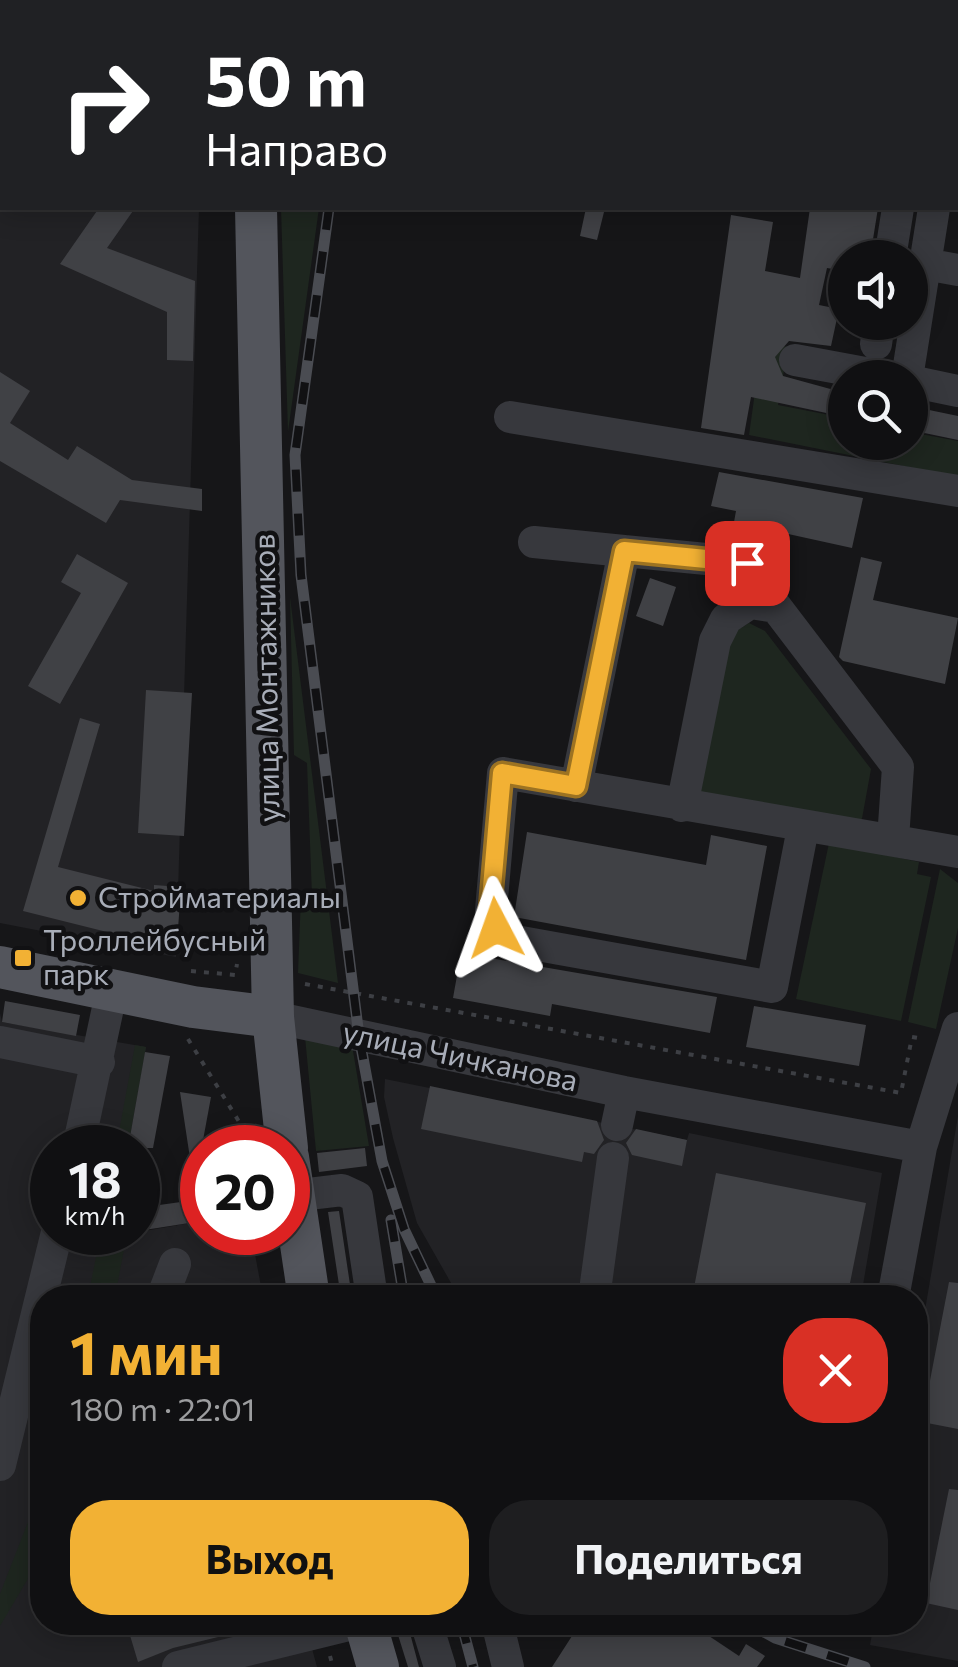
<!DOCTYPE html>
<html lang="ru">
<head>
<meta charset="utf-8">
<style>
	body { margin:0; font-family:Commissioner,sans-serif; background:#1e1e20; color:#f1f3f6; height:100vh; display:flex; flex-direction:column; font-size:38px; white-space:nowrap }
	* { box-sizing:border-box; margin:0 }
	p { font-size:32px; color:#9c9d9f }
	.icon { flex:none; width:55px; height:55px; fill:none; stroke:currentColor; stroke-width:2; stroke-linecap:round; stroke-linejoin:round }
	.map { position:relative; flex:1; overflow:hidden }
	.sheet { position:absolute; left:30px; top:1285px; width:898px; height:350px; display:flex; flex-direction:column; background:#101012; border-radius:40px; box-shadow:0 5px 25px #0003,0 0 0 2px #303032 }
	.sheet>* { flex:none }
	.guide { position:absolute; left:0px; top:0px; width:960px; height:210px; box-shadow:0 5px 25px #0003,0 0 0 2px #303032; background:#202124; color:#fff; overflow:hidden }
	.tools { position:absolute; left:828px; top:240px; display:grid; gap:20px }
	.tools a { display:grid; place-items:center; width:100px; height:100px; border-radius:50%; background:#101012; box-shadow:0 5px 25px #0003,0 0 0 2px #303032; font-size:50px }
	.speed { position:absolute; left:30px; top:1125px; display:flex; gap:20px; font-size:50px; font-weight:700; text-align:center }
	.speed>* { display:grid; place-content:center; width:130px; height:130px; border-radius:50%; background:#101012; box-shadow:0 5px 25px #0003,0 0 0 2px #303032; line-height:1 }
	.speed small { font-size:25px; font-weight:400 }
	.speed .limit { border:15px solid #d22; background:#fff; color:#111 }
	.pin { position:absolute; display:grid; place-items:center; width:85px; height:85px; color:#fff; margin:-42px; border-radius:20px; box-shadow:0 5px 15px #0006 }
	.me { position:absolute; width:110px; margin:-55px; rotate:356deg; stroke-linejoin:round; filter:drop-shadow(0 0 8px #0008) }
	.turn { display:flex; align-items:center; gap:35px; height:210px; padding:0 40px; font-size:45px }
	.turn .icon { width:130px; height:130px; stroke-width:2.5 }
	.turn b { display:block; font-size:70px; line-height:85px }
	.round { display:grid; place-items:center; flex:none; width:105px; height:105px; border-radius:40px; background:#1e1e20 }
	.overview { display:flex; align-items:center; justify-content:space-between; height:170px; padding:0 40px }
	h1 { font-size:60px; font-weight:700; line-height:75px; color:#f2b134 }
	.action { display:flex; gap:20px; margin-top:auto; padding:20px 40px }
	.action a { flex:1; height:115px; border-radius:40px; background:#f2b134; color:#111; font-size:40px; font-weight:700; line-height:115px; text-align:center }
	.action a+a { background:#1e1e20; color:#f1f3f6 }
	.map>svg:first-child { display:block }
	.built { fill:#222225 }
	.green { fill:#1e261f }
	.building { fill:#404145 }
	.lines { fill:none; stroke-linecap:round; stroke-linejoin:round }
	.path { stroke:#3d3f44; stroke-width:4; stroke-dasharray:5 8; stroke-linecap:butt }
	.minor { stroke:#37383d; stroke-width:32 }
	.major { stroke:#53555c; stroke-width:42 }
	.rail-casing { stroke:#4a4c52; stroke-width:11 }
	.rail { stroke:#111113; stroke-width:8; stroke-dasharray:22; stroke-linecap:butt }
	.route-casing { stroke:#9d7322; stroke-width:25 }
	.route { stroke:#f2b134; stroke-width:18 }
	.poi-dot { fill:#f2b134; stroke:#111113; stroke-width:4 }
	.labels { text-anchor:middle; stroke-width:9; stroke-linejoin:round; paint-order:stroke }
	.street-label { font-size:30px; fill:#a8adb8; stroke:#111113 }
	.poi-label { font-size:30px; fill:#a8adb8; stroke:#111113; text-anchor:start }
</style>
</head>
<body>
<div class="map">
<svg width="958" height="1667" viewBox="0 0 958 1667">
	<rect width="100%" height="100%" fill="#161618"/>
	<path class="built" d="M 0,0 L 167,0 L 2,2 L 2,208 L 199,208 L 176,957 L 0,923 Z
		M 0,1013 L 2,1022 L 146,1047 L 128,1147 L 52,1148 L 52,1232 L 138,1232 L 202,1221 L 202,1232 L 251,1233 L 263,1297 L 42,1298 L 42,1622 L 305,1623 L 317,1667 L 0,1667 Z
		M 385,1079 L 687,1140 L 689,1133 L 882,1173 L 861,1297 L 459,1297 L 417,1223 L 393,1138 L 384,1097 Z
		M 958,1116 L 958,1661 L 870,1645 L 874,1623 L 915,1622 L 915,1369 Z"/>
	<path class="green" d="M 281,208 L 319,208 L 288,432 Z
		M 762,342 L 788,347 L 778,405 L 845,418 L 845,442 L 910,442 L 910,432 L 958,441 L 958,477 L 749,435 Z
		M 290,597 L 338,983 L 298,973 L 301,896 L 312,896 L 307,763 L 294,755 Z
		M 749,623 L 765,631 L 871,769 L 861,824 L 700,793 L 723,639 Z
		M 829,843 L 919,862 L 917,874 L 931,877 L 901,1021 L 796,999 Z
		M 940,869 L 958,883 L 958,928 L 936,1029 L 908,1022 Z
		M 305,1037 L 352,1045 L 369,1146 L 316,1151 Z
		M 135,1045 L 146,1047 L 128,1147 L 116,1148 Z
		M 101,1232 L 127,1233 L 115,1297 L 88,1297 Z
		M 42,1486 L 42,1555 L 0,1626 L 0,1594 Z"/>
	<path class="building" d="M 99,208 L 135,208 L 107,248 L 195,281 L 193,361 L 167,360 L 167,312 L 60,264 Z
		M 586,208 L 604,212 L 597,240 L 580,236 Z
		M 810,208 L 878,208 L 870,258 L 845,258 L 845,271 L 827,268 L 819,305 L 839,309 L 831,346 L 789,341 L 775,357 L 783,376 L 845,393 L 845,417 L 751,397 L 744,435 L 701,428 L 731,215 L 773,222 L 765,271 L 800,278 Z
		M 0,372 L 30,391 L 10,423 L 68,460 L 77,446 L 132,480 L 202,489 L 202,511 L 120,500 L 106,523 L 0,461 Z
		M 910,406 L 958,416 L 958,440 L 910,430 Z
		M 719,472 L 863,498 L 852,548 L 734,522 L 736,511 L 711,506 Z
		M 77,554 L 128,583 L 60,704 L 28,686 L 81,593 L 61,582 Z
		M 861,557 L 882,562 L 873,600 L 958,618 L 945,684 L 843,661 L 839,657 Z
		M 650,578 L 676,587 L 663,626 L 636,616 Z
		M 146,690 L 192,693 L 184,836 L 138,833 Z
		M 80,718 L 100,724 L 58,867 L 154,891 L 154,885 L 181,887 L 177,943 L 143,941 L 23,911 Z
		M 527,832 L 706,865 L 711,835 L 767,846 L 746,960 L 514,917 Z
		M 461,953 L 717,997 L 710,1033 L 552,1004 L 550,1016 L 453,998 Z
		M 5,1001 L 80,1015 L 76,1036 L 2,1022 Z
		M 754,1006 L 866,1025 L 859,1066 L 746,1047 Z
		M 145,1052 L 170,1056 L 153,1148 L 128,1148 Z
		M 430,1086 L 597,1121 L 604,1140 L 594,1154 L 584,1152 L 582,1162 L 421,1129 Z
		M 180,1092 L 211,1097 L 196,1178 L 193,1178 Z
		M 636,1129 L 687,1140 L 682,1166 L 632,1155 L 626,1143 Z
		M 365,1148 L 367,1166 L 319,1172 L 317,1153 Z
		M 716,1173 L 866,1203 L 847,1298 L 692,1298 Z
		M 202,1199 L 202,1221 L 138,1231 L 138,1208 Z
		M 339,1211 L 352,1298 L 341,1298 L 328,1212 Z
		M 949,1282 L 958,1283 L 958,1429 L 922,1422 Z
		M 949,1489 L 958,1490 L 958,1610 L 926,1603 Z
		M 126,1622 L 254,1622 L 255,1628 L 173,1648 L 138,1662 Z
		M 394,1622 L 407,1622 L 419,1667 L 408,1667 Z
		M 581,1622 L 688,1622 L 739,1656 L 746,1644 L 765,1656 L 757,1667 L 552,1667 Z"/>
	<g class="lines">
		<path class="path" d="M 191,971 L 235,975 L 237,964
			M 305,984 L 901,1093 L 912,1037 L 924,1039
			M 188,1039 L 251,1141
			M 330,1656 L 333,1667"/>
		<path class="minor" d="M 817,0 L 831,2
			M 747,2 L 748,0
			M 879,2 L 879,0
			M 958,61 L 958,58
			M 890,258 L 898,208
			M 925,264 L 958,270
			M 876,344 L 879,322
			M 795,360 L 892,378
			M 907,378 L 934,208
			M 910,381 L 958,391
			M 510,417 L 958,491
			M 534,542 L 624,551
			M 576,786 L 624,551 L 747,563 L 776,607
			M 682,806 L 715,641 L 726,619 L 750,603 L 776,607 L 898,767 L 893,839
			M 803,828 L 772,987 L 510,940 L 496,928 L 491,910 L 503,773 L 958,852
			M 273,1017 L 624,1092 L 921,1147
			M 0,1042 L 99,1062
			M 617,1125 L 624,1092
			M 78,1148 L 112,989
			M 292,1196 L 342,1190 L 357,1197 L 372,1298
			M 162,1298 L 175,1264
			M 594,1298 L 613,1158
			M 893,1298 L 921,1147 L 958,1028
			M 0,1465 L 57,1232
			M 426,1622 L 440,1667
			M 497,1622 L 508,1667
			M 178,1667 L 361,1622"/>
		<path class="major" d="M 241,0 L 241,2
			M 256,208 L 273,1017 L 287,1148
			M 0,967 L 193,1007 L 273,1017
			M 288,1157 L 309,1298
			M 365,1622 L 378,1667"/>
		<g class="rail-casing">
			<path id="rail" d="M 362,2 L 362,0
				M 329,208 L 295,455 L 301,575 L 359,1036 L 382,1161 L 404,1229 L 437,1298
				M 391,1220 L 404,1298
				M 461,1622 L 473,1667
				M 746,1622 L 775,1638 L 865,1667"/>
		</g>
		<use href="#rail" class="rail"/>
	</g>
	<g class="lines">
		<g class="route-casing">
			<path id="route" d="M 496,928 L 490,910 L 502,773 L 576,786 L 624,551 L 747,563"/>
		</g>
		<use href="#route" class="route"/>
	</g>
	<g class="poi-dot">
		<circle cx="78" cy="898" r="10"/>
		<rect x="13" y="948" width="20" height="20" rx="5"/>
	</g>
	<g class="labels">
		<g class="street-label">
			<text transform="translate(267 678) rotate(-91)" y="10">улица Монтажников</text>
			<text transform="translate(460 1057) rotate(12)" y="10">улица Чичканова</text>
		</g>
		<g class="poi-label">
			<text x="98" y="908">Стройматериалы</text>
			<text x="43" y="951">Троллейбусный<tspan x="43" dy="34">парк</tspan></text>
		</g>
	</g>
</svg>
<div class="tools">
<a><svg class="icon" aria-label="sound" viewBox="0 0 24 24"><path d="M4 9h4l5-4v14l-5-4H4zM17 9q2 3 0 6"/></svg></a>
<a><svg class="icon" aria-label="search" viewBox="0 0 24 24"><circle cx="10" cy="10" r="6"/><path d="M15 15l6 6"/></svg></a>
</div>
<div class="speed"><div>18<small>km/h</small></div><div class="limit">20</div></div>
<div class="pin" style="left:747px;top:563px;background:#d93025"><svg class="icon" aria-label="arrive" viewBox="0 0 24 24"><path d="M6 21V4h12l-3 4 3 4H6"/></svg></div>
<svg class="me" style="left:496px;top:928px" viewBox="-20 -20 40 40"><path d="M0-17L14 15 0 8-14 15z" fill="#f2b134" stroke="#fff" stroke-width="4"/></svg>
<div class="guide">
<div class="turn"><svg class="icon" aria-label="right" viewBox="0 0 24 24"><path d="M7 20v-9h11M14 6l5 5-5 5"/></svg><div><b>50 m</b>Направо</div></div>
</div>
<section class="sheet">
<div class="overview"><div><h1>1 мин</h1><p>180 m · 22:01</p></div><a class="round" style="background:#d93025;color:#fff"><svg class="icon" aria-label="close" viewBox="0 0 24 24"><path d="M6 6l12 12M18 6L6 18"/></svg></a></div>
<div class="action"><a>Выход</a><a>Поделиться</a></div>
</section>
</div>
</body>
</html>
